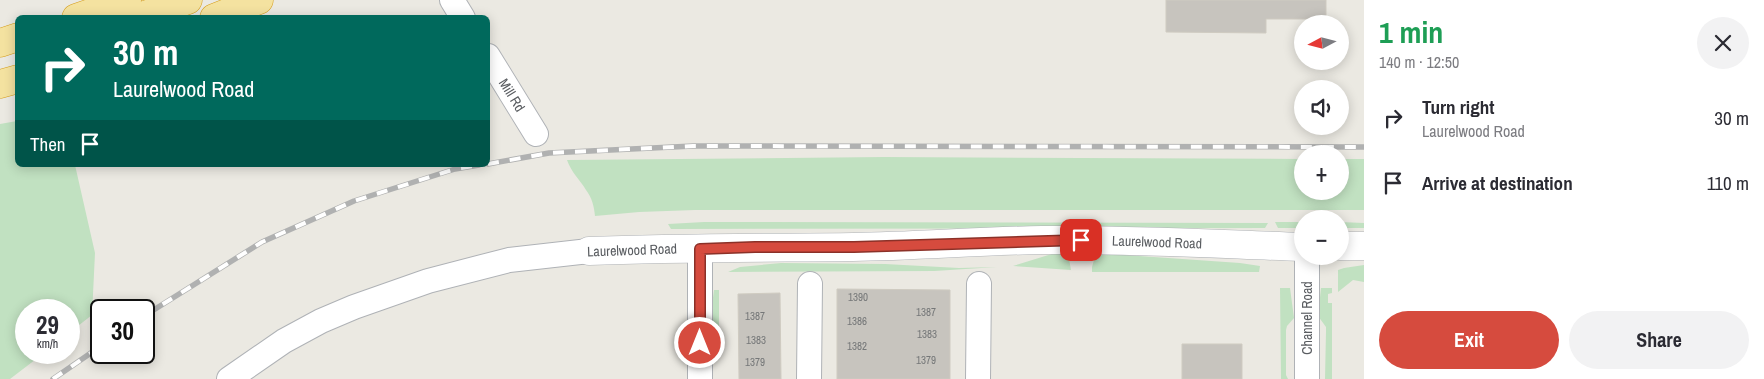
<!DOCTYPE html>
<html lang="en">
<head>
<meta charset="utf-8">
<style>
	body { margin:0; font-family:"Archivo Narrow",sans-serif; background:#f2f2f3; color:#2b2b33; height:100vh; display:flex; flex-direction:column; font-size:19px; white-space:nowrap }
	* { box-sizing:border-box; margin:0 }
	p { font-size:16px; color:#7c7c81 }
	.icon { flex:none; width:28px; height:28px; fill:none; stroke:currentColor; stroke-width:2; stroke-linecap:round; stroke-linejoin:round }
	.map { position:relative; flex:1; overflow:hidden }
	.side { display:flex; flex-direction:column; background:#fff; width:400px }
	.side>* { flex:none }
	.guide { position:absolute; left:15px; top:15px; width:475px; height:152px; border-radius:8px; box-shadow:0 2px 12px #0003; background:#00695c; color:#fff; overflow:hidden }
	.needle { width:32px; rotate:263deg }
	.buttons { position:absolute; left:1294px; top:15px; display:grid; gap:10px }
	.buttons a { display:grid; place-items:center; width:55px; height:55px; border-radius:50%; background:#fff; box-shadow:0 2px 12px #0003; font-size:25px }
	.speed { position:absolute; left:15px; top:299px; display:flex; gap:10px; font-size:25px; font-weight:700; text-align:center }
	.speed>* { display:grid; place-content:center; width:65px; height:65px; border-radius:50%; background:#fff; box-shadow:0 2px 12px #0003; line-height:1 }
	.speed small { font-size:12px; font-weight:400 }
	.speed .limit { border:2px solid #111; border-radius:8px; background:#fff; color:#111 }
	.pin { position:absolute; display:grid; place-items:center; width:42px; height:42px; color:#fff; margin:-21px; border-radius:10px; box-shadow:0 2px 8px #0006 }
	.me { position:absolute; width:55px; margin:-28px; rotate:0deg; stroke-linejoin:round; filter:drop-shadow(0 0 4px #0008) }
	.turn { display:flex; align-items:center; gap:18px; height:105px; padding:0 15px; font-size:22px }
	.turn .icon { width:65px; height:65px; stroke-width:2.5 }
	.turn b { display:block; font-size:35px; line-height:42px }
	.then { display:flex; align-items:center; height:48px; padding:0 15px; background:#0003; gap:10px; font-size:19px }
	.round { display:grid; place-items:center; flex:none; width:52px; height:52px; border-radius:26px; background:#f2f2f3 }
	.summary { display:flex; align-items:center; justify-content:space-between; height:85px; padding:0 15px }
	h1 { font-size:30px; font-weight:700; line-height:38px; color:#1e9e55 }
	.action { display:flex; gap:10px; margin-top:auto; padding:10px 15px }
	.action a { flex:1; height:58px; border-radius:30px; background:#d64b3e; color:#fff; font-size:20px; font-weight:700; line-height:58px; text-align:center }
	.action a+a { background:#f2f2f3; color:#2b2b33 }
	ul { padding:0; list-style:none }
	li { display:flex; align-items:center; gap:15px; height:65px; padding:0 15px }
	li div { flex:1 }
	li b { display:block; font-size:19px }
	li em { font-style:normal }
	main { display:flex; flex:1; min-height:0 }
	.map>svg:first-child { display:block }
	.green { fill:#c1e1c1 }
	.building { fill:#c7c4be; stroke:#cfcbc1 }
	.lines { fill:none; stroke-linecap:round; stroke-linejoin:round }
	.minor-casing { stroke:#afb2b6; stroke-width:26 }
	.tertiary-casing { stroke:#afb2b6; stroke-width:29 }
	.trunk-casing { stroke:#d59c18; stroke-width:29 }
	.minor { stroke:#fff; stroke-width:24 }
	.tertiary { stroke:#fff; stroke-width:28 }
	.trunk { stroke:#f4e2a0; stroke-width:28 }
	.rail-casing { stroke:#b0b1b1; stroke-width:5.5 }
	.rail { stroke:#fff; stroke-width:4; stroke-dasharray:11; stroke-linecap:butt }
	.route-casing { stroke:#8b3128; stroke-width:12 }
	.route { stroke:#d64b3e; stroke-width:9 }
	.labels { text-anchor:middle; stroke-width:4.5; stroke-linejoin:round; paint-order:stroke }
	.number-label { font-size:11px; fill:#757778 }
	.street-label { font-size:14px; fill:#5a5d61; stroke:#fff }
</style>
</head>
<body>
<main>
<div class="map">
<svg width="1364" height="379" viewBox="0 0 1364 379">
	<rect width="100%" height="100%" fill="#ebe9e2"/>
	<path class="green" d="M 17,121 L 18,165 L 75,165 L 95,253 L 92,315 L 69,333 L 69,310 L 26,310 L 26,352 L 44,353 L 10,379 L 0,379 L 0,124 Z
		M 884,157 L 1302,159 L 1302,191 L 1340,191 L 1340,159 L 1364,159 L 1364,210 L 695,210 L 639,212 L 595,216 C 594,206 592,198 586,190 C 580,180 571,172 567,160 Z
		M 704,222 L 1268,223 L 1265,228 L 671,229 L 668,224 Z
		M 1275,222 L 1302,222 L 1302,228 L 1278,228 Z
		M 1340,222 L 1364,223 L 1364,228 L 1340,228 Z
		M 1055,253 L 1068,253 L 1071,270 L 1013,266 Z
		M 1096,253 L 1240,263 L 1260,266 L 1259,272 L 1092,272 L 1092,267 Z
		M 781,263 L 885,264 L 959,268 L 997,267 L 934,271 L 728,272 L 740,267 Z
		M 1364,265 L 1364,282 L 1353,280 L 1338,292 L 1338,270 L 1344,268 Z
		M 1280,288 L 1290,288 L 1294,318 L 1287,326 L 1286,330 L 1286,375 L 1288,379 L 1281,379 Z
		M 1321,288 L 1332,288 L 1332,293 L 1328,294 L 1328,303 L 1332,303 L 1332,379 L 1325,379 L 1326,331 L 1326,327 L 1318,316 Z
		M 714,290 L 719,290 L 719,333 L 710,320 Z"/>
	<path class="building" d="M 1166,0 L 1326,0 L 1326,19 L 1266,19 L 1266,33 L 1166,32 Z
		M 837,289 L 950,290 L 950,379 L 837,379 Z
		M 780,293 L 781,379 L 739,379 L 738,294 Z
		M 1182,344 L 1242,344 L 1242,379 L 1182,379 Z"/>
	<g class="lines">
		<g class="minor-casing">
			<path id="minor" d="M 452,0 L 463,18
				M 488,56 L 536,134
				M 229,379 L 284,341 L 321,321 L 354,307 L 428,281 L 509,260 L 589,251
				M 700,379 L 700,249
				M 809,379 L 810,284
				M 978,379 L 979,284
				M 1307,379 L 1307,256"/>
		</g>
		<g class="tertiary-casing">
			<path id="tertiary" d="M 1340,246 L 1364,246
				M 589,251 C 677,248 765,248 853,247 C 916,246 979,241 1042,240 C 1129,239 1216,244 1302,247"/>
		</g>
		<g class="trunk-casing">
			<path id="trunk" d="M 76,18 L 127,0
				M 136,18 L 188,0
				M 214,18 L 259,0
				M 0,43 L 18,37
				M 0,84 L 18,79"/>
		</g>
		<use href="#minor" class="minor"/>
		<use href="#tertiary" class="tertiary"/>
		<use href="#trunk" class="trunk"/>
		<g class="rail-casing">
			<path id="rail" d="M 488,164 L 549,153 L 693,146 L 1364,147
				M 144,316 L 262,242 L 354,201 L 455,169 L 479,165
				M 53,379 L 101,346"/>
		</g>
		<use href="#rail" class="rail"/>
	</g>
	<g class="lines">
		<g class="route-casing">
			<path id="route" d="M 700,343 L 700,249 L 755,247 L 854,247 L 1081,240"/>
		</g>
		<use href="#route" class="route"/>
	</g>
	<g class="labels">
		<g class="number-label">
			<text x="858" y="301">1390</text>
			<text x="926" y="316">1387</text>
			<text x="755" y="320">1387</text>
			<text x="857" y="325">1386</text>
			<text x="927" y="338">1383</text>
			<text x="756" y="344">1383</text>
			<text x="857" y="350">1382</text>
			<text x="926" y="364">1379</text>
			<text x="755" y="366">1379</text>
		</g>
		<g class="street-label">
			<text transform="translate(512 95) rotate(58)" y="5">Mill Rd</text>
			<text transform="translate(1157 242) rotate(2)" y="5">Laurelwood Road</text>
			<text transform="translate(632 250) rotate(-2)" y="5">Laurelwood Road</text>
			<text transform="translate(1307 318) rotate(-90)" y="5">Channel Road</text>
		</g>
	</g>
</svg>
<div class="buttons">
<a><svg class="needle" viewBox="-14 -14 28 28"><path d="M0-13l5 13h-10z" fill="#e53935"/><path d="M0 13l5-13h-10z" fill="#7c7c81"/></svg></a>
<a><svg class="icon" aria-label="sound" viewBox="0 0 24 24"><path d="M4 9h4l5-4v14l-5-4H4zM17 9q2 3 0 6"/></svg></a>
<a>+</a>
<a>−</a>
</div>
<div class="speed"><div>29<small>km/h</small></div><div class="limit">30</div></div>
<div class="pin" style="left:1081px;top:240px;background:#d93025"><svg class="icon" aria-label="arrive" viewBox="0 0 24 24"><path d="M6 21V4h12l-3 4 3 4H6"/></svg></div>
<svg class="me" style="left:700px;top:343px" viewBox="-20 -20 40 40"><circle r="17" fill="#d64b3e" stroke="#fff" stroke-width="3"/><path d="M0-11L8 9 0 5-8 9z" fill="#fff"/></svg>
<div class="guide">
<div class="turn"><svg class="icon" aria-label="right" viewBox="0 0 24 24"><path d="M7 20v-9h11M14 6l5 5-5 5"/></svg><div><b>30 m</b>Laurelwood Road</div></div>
<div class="then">Then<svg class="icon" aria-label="arrive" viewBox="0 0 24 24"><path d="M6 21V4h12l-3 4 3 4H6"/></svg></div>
</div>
</div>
<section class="side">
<div class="summary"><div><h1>1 min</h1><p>140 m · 12:50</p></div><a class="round"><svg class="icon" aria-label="close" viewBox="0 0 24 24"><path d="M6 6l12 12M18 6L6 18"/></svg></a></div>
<ul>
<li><svg class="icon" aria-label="right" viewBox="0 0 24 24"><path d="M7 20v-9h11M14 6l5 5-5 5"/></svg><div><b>Turn right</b><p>Laurelwood Road</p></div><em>30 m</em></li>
<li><svg class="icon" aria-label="arrive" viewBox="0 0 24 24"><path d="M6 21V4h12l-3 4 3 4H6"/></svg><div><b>Arrive at destination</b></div><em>110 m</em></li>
</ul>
<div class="action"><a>Exit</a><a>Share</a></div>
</section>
</main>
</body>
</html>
